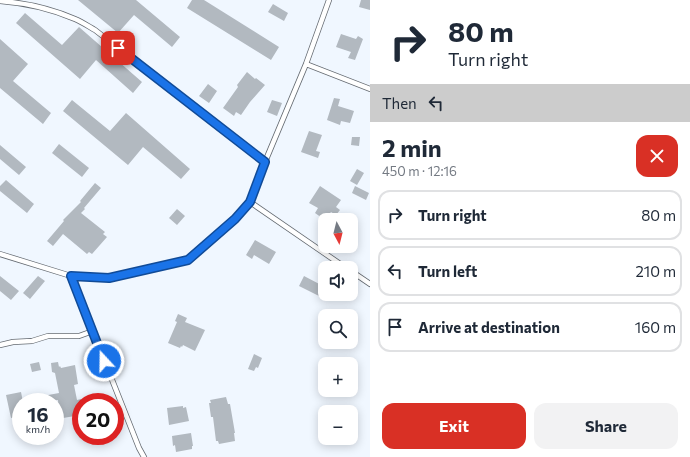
<!DOCTYPE html>
<html lang="en">
<head>
<meta charset="utf-8">
<style>
	body { margin:0; font-family:Commissioner,sans-serif; background:#f2f2f3; color:#1f2937; height:100vh; display:flex; flex-direction:column; font-size:15px; white-space:nowrap }
	* { box-sizing:border-box; margin:0 }
	p { font-size:13px; color:#747a83 }
	.icon { flex:none; width:22px; height:22px; fill:none; stroke:currentColor; stroke-width:2; stroke-linecap:round; stroke-linejoin:round }
	.map { position:relative; flex:1; overflow:hidden }
	.sheet { display:flex; flex-direction:column; background:#fff; width:320px }
	.sheet>* { flex:none }
	.top-card { background:#fff; color:#1f2937; overflow:hidden }
	.needle { width:26px; rotate:173deg }
	.tools { position:absolute; left:318px; top:213px; display:grid; gap:8px }
	.tools a { display:grid; place-items:center; width:40px; height:40px; border-radius:8px; background:#fff; box-shadow:0 2px 10px #0003; font-size:20px }
	.speed { position:absolute; left:12px; top:393px; display:flex; gap:8px; font-size:20px; font-weight:700; text-align:center }
	.speed>* { display:grid; place-content:center; width:52px; height:52px; border-radius:50%; background:#fff; box-shadow:0 2px 10px #0003; line-height:1 }
	.speed small { font-size:10px; font-weight:400 }
	.speed .limit { border:6px solid #d22; background:#fff; color:#111 }
	.pin { position:absolute; display:grid; place-items:center; width:34px; height:34px; color:#fff; margin:-17px; border-radius:8px; box-shadow:0 2px 6px #0006 }
	.me { position:absolute; width:44px; margin:-22px; rotate:339deg; stroke-linejoin:round; filter:drop-shadow(0 0 3px #0008) }
	.turn { display:flex; align-items:center; gap:14px; height:84px; padding:0 12px; font-size:18px }
	.turn .icon { width:52px; height:52px; stroke-width:2.5 }
	.turn b { display:block; font-size:28px; line-height:34px }
	.then { display:flex; align-items:center; height:38px; padding:0 12px; background:#0003; gap:8px; font-size:15px }
	.round { display:grid; place-items:center; flex:none; width:42px; height:42px; border-radius:12px; background:#f2f2f3 }
	.overview { display:flex; align-items:center; justify-content:space-between; height:68px; padding:0 12px }
	h1 { font-size:24px; font-weight:700; line-height:30px }
	.action { display:flex; gap:8px; margin-top:auto; padding:8px 12px }
	.action a { flex:1; height:46px; border-radius:12px; background:#d93025; color:#fff; font-size:16px; font-weight:700; line-height:46px; text-align:center }
	.action a+a { background:#f2f2f3; color:#1f2937 }
	ul { padding:0; list-style:none }
	li { display:flex; align-items:center; gap:12px; height:50px; margin:0 8px 6px; padding:0 4px; border:2px solid #e0e1e3; border-radius:12px }
	li div { flex:1 }
	li b { display:block; font-size:15px }
	li em { font-style:normal }
	main { display:flex; flex:1; min-height:0 }
	.map>svg:first-child { display:block }
	.building { fill:#b2b9c0 }
	.lines { fill:none; stroke-linecap:round; stroke-linejoin:round }
	.service-casing { stroke:#656b72; stroke-width:6 }
	.service { stroke:#fff; stroke-width:4.5 }
	.route-casing { stroke:#114b97; stroke-width:10 }
	.route { stroke:#1a73e8; stroke-width:7 }
</style>
</head>
<body>
<main>
<div class="map">
<svg width="370" height="457" viewBox="0 0 370 457">
	<rect width="100%" height="100%" fill="#f0f7ff"/>
	<path class="building" d="M 78,0 L 136,0 L 180,37 L 172,47 L 134,15 L 118,33 Z
		M 192,0 L 204,0 L 279,47 L 271,60 L 187,8 Z
		M 361,0 L 370,0 L 370,10 L 359,7 Z
		M 273,4 L 288,13 L 284,21 L 268,12 Z
		M 25,13 L 62,45 L 79,27 L 142,82 L 133,93 L 96,60 L 80,79 L 16,23 Z
		M 341,34 L 356,39 L 358,36 L 363,39 L 355,60 L 348,58 L 351,52 L 336,47 Z
		M 0,39 L 28,64 L 13,81 L 51,113 L 43,124 L 0,88 Z
		M 247,72 L 255,79 L 256,78 L 265,85 L 250,102 L 241,115 L 236,112 L 234,116 L 223,108 L 238,87 L 237,85 Z
		M 208,84 L 217,91 L 209,103 L 199,96 Z
		M 334,98 L 340,99 L 338,106 L 354,111 L 350,123 L 341,121 L 340,125 L 327,120 Z
		M 72,100 L 110,131 L 126,113 L 190,169 L 181,179 L 143,147 L 128,165 L 63,111 Z
		M 272,100 L 282,103 L 277,116 L 267,112 Z
		M 309,131 L 322,135 L 316,151 L 320,152 L 318,158 L 301,152 Z
		M 352,137 L 360,137 L 359,146 L 351,145 Z
		M 59,144 L 89,168 L 82,177 L 52,153 Z
		M 0,145 L 26,167 L 19,175 L 0,159 Z
		M 357,169 L 364,173 L 357,185 L 350,181 Z
		M 6,180 L 34,204 L 27,213 L 0,191 L 0,186 Z
		M 95,183 L 101,188 L 84,208 L 85,209 L 81,213 L 105,232 L 103,234 L 107,237 L 92,254 L 89,252 L 87,254 L 63,234 L 53,246 L 47,241 L 64,221 L 63,220 L 81,202 L 80,201 Z
		M 320,186 L 341,200 L 336,207 L 340,210 L 336,215 L 331,212 L 325,220 L 315,213 L 318,208 L 309,203 Z
		M 355,186 L 369,193 L 366,200 L 352,193 Z
		M 177,209 L 185,216 L 177,225 L 169,218 Z
		M 255,240 L 276,252 L 269,264 L 254,255 L 252,259 L 246,255 Z
		M 0,276 L 19,291 L 11,300 L 0,291 Z
		M 38,276 L 45,281 L 30,299 L 23,293 Z
		M 304,276 L 325,287 L 325,294 L 323,298 L 299,286 Z
		M 178,314 L 187,318 L 185,322 L 205,330 L 195,351 L 183,345 L 182,347 L 181,346 L 180,348 L 168,343 L 177,322 L 175,321 Z
		M 254,354 L 262,358 L 258,368 L 256,367 L 254,371 L 248,369 Z
		M 39,362 L 41,370 L 32,372 L 30,364 Z
		M 58,362 L 59,367 L 60,366 L 61,368 L 75,365 L 78,384 L 74,385 L 77,400 L 81,399 L 81,415 L 63,418 L 59,415 L 58,400 L 47,402 L 27,402 L 27,399 L 59,393 L 55,373 L 52,372 L 51,363 Z
		M 21,392 L 23,402 L 21,402 L 21,416 L 11,418 L 6,395 Z
		M 226,397 L 228,404 L 230,404 L 235,433 L 234,433 L 235,441 L 219,444 L 218,441 L 216,441 L 213,417 L 211,417 L 209,403 L 211,403 L 210,400 Z
		M 183,406 L 183,408 L 186,407 L 189,421 L 169,425 L 167,408 Z
		M 191,433 L 193,446 L 192,446 L 192,449 L 176,452 L 175,445 L 173,446 L 172,436 Z"/>
	<g class="lines">
		<g class="service-casing">
			<path id="service" d="M 0,1 C 26,3 52,9 75,19 C 82,22 88,26 95,30 L 265,162
				M 306,64 L 370,89
				M 250,202 L 346,268
				M 0,254 L 71,276 L 109,279 L 188,260 L 235,219 L 250,202 L 265,162 L 306,64 L 329,0
				M 351,271 L 370,284
				M 71,276 L 139,448 L 144,457
				M 0,345 L 13,342 L 32,341 L 48,336 L 79,336 L 93,331"/>
		</g>
		<use href="#service" class="service"/>
	</g>
	<g class="lines">
		<g class="route-casing">
			<path id="route" d="M 104,361 L 71,276 L 109,278 L 188,260 L 235,219 L 250,202 L 265,162 L 118,48"/>
		</g>
		<use href="#route" class="route"/>
	</g>
</svg>
<div class="tools">
<a><svg class="needle" viewBox="-14 -14 28 28"><path d="M0-13l5 13h-10z" fill="#e53935"/><path d="M0 13l5-13h-10z" fill="#747a83"/></svg></a>
<a><svg class="icon" aria-label="sound" viewBox="0 0 24 24"><path d="M4 9h4l5-4v14l-5-4H4zM17 9q2 3 0 6"/></svg></a>
<a><svg class="icon" aria-label="search" viewBox="0 0 24 24"><circle cx="10" cy="10" r="6"/><path d="M15 15l6 6"/></svg></a>
<a>+</a>
<a>−</a>
</div>
<div class="speed"><div>16<small>km/h</small></div><div class="limit">20</div></div>
<div class="pin" style="left:118px;top:48px;background:#d93025"><svg class="icon" aria-label="arrive" viewBox="0 0 24 24"><path d="M6 21V4h12l-3 4 3 4H6"/></svg></div>
<svg class="me" style="left:104px;top:361px" viewBox="-20 -20 40 40"><circle r="17" fill="#1a73e8" stroke="#fff" stroke-width="3"/><path d="M0-11L8 9 0 5-8 9z" fill="#fff"/></svg>
</div>
<section class="sheet">
<div class="top-card">
<div class="turn"><svg class="icon" aria-label="right" viewBox="0 0 24 24"><path d="M7 20v-9h11M14 6l5 5-5 5"/></svg><div><b>80 m</b>Turn right</div></div>
<div class="then">Then<svg class="icon" aria-label="left" viewBox="0 0 24 24"><path d="M17 20v-9H6M10 6l-5 5 5 5"/></svg></div>
</div>
<div class="overview"><div><h1>2 min</h1><p>450 m · 12:16</p></div><a class="round" style="background:#d93025;color:#fff"><svg class="icon" aria-label="close" viewBox="0 0 24 24"><path d="M6 6l12 12M18 6L6 18"/></svg></a></div>
<ul>
<li><svg class="icon" aria-label="right" viewBox="0 0 24 24"><path d="M7 20v-9h11M14 6l5 5-5 5"/></svg><div><b>Turn right</b></div><em>80 m</em></li>
<li><svg class="icon" aria-label="left" viewBox="0 0 24 24"><path d="M17 20v-9H6M10 6l-5 5 5 5"/></svg><div><b>Turn left</b></div><em>210 m</em></li>
<li><svg class="icon" aria-label="arrive" viewBox="0 0 24 24"><path d="M6 21V4h12l-3 4 3 4H6"/></svg><div><b>Arrive at destination</b></div><em>160 m</em></li>
</ul>
<div class="action"><a>Exit</a><a>Share</a></div>
</section>
</main>
</body>
</html>
